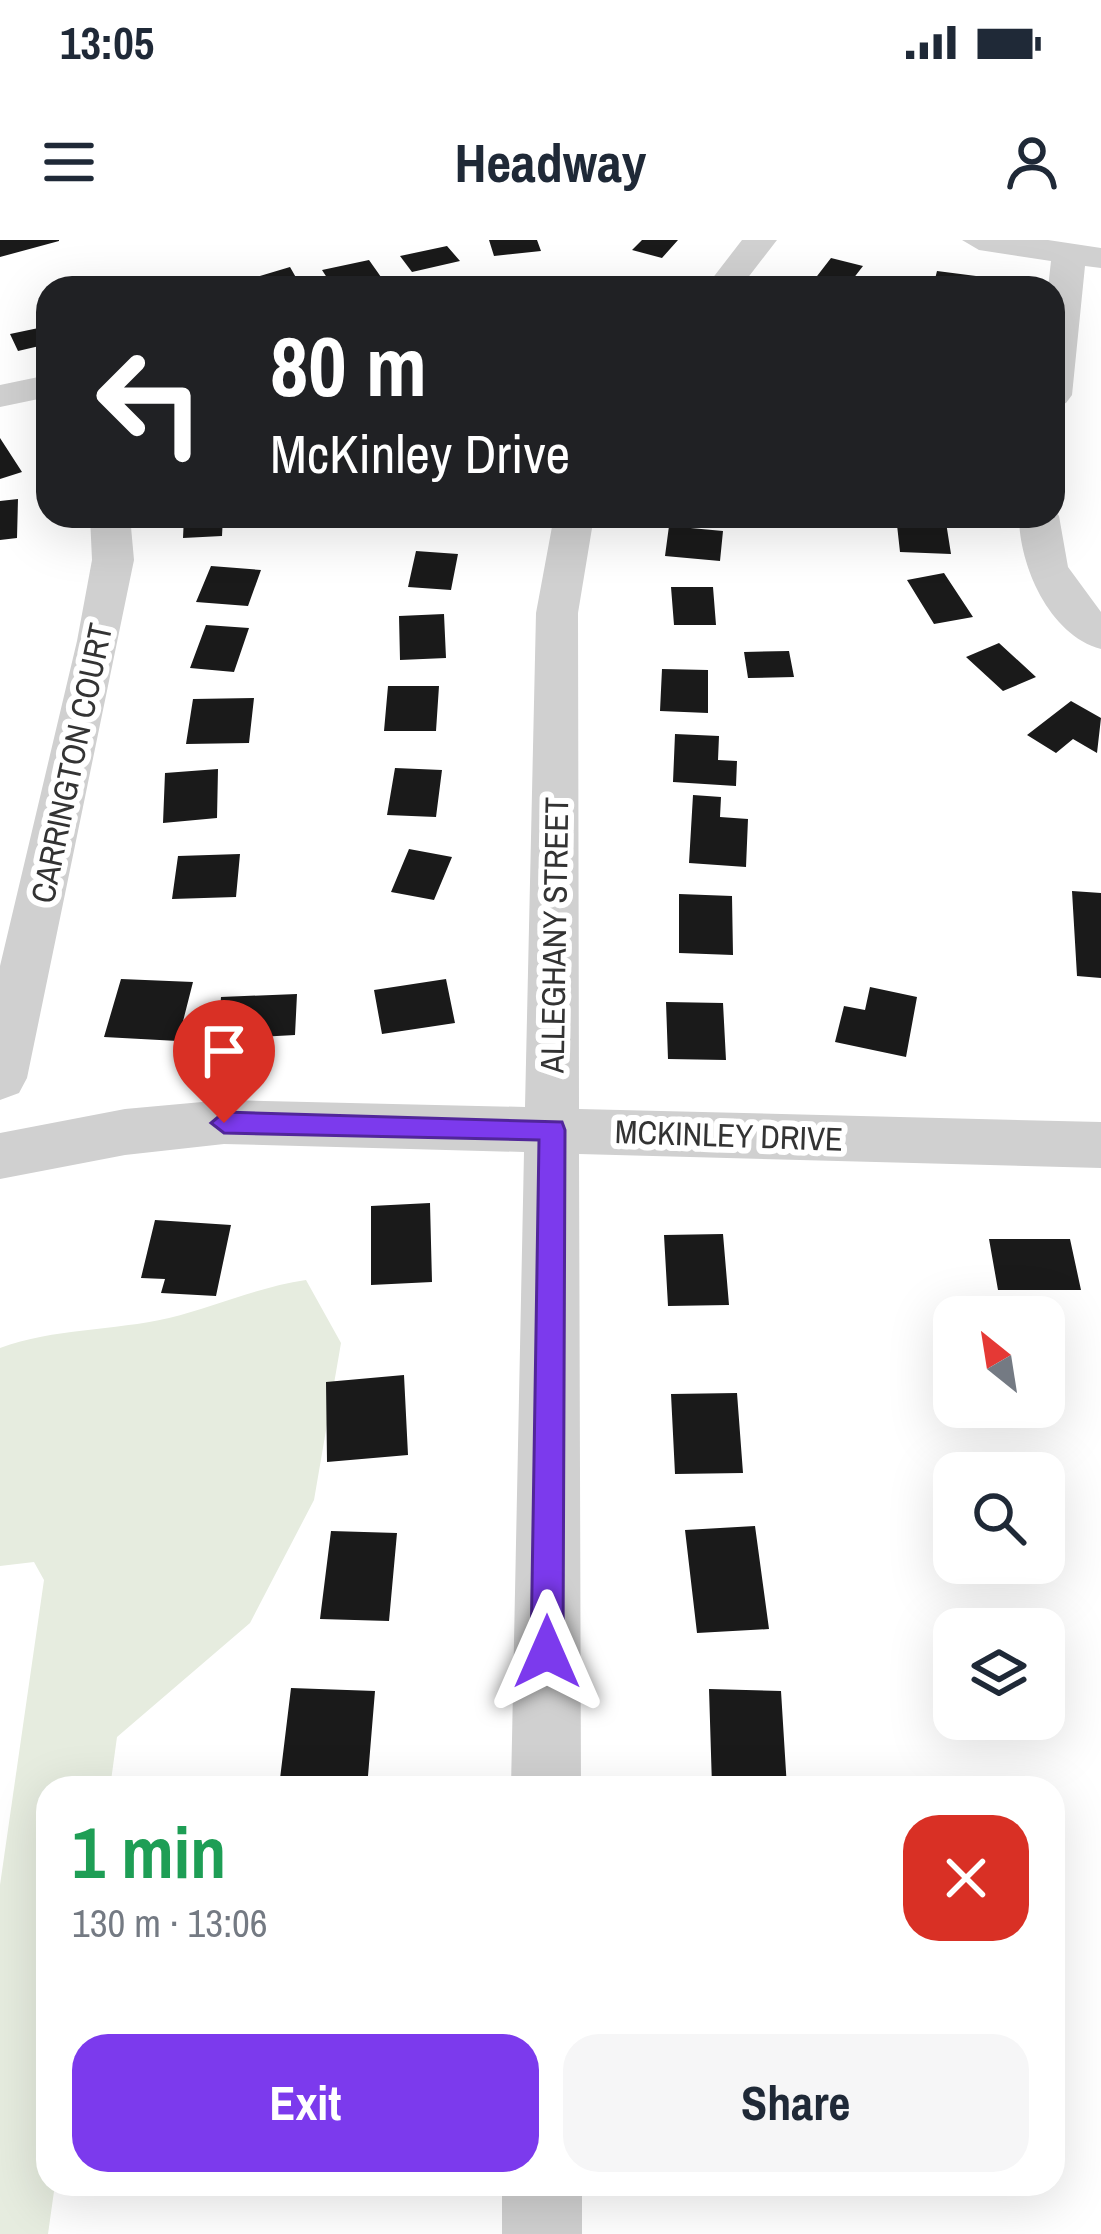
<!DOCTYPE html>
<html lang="en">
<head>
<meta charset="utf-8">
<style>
	body { margin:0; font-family:"Archivo Narrow",sans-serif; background:#f6f6f7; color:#1f2937; height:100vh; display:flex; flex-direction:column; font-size:45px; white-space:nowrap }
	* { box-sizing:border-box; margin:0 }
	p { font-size:39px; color:#747a83 }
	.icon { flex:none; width:66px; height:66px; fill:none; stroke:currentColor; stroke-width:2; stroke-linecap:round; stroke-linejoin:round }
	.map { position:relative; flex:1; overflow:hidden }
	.details { position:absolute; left:36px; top:1536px; width:1029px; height:420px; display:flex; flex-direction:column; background:#fff; border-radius:36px; box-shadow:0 12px 48px #0002 }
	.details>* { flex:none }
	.guide { position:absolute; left:36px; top:36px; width:1029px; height:252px; border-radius:36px; box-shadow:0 12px 48px #0002; background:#202124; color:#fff; overflow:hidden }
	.needle { width:78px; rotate:330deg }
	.controls { position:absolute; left:933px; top:1056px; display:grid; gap:24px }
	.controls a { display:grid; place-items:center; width:132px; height:132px; border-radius:24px; background:#fff; box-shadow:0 12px 48px #0002; font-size:60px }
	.pin { position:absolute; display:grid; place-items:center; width:102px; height:102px; color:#fff; margin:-123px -51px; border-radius:50% 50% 50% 0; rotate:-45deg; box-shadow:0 0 12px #0007 }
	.pin .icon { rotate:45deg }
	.me { position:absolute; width:132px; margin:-66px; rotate:0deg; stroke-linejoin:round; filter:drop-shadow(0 0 9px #0008) }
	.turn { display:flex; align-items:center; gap:42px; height:252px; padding:0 36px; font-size:54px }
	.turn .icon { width:156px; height:156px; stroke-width:2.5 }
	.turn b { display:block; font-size:84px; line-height:102px }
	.round { display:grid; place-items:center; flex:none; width:126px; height:126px; border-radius:36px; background:#f6f6f7 }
	.overview { display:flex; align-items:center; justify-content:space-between; height:204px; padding:0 36px }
	h1 { font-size:72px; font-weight:700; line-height:90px; color:#1e9e55 }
	.button { display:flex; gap:24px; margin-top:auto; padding:24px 36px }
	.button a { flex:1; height:138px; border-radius:36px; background:#7c3aed; color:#fff; font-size:48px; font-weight:700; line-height:138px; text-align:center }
	.button a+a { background:#f6f6f7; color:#1f2937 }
	.status { display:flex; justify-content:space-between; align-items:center; height:84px; padding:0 60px; background:#fff; direction:ltr }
	.status svg { height:33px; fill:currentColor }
	header { display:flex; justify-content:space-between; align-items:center; height:156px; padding:0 36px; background:#fff; font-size:54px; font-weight:700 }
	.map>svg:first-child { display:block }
	.green { fill:#e6ecdf }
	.building { fill:#1a1a1a }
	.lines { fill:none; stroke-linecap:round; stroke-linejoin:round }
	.minor { fill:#d0d0d0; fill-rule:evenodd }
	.route { fill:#7c3aed; stroke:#51269a; stroke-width:3 }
	.labels { text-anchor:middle; stroke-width:12; stroke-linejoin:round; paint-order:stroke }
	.street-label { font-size:33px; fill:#333; stroke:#fff }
</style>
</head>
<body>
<div class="status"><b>13:05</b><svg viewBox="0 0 49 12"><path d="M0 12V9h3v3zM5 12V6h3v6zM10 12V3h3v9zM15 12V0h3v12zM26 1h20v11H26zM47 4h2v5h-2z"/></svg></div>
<header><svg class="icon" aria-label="menu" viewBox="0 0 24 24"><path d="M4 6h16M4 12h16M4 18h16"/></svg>Headway<svg class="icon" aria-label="person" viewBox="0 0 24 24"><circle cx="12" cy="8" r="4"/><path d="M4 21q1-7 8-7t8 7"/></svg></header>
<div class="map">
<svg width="1101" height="1994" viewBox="0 0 1101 1994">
	<rect width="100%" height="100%" fill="#fff"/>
	<path class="green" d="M 306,1040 L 341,1103 L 314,1260 L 250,1383 L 117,1497 L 110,1548 L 48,1548 L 48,1944 L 55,1944 L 48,1994 L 0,1994 L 0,1645 L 44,1340 L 34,1322 L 0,1326 L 0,1108 C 54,1088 113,1091 169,1078 C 215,1067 258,1047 306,1040 Z"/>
	<path class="building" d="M 0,0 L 59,0 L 59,1 L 0,17 Z
		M 489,0 L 537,0 L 541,11 L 494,16 Z
		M 642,0 L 678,0 L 662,18 L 632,10 Z
		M 447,6 L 460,21 L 412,32 L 400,16 Z
		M 831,18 L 863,26 L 846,48 L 814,40 Z
		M 369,20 L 381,37 L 333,47 L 322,30 Z
		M 290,27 L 302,48 L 247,48 L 243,41 Z
		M 937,31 L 1015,41 L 1014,48 L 933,47 Z
		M 48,86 L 48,104 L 18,111 L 10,94 Z
		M 0,198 L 22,232 L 0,239 Z
		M 18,259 L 17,298 L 0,300 L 0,261 Z
		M 184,276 L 223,276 L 222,296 L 183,298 Z
		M 425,276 L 472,276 L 467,288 L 423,280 Z
		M 896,276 L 945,276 L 951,314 L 900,312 Z
		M 669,286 L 723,291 L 720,321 L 665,316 Z
		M 416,311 L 458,314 L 451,350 L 408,347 Z
		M 211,326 L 261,330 L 248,366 L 196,362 Z
		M 944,333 L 973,377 L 934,384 L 907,340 Z
		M 671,347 L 713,347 L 716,385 L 674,385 Z
		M 444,374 L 446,418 L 400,420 L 399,376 Z
		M 206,385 L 249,388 L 234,432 L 190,428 Z
		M 999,403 L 1036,437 L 1003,451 L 966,417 Z
		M 789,411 L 794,437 L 748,438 L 744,412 Z
		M 662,429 L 708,430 L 708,473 L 660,471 Z
		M 388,446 L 439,446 L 436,491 L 384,491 Z
		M 254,458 L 249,503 L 186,504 L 193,459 Z
		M 1071,461 L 1101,478 L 1097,513 L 1073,499 L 1056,513 L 1027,495 Z
		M 675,494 L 719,496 L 718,520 L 737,521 L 736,546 L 673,542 Z
		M 395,528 L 442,530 L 436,577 L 387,575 Z
		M 218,529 L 217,578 L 163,583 L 165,533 Z
		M 693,555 L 721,557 L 720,577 L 748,579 L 746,627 L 689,623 Z
		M 409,609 L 452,617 L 434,660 L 391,652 Z
		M 240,614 L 236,657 L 172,659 L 178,616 Z
		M 1072,651 L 1101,653 L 1101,738 L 1077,736 Z
		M 679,654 L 732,656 L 733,715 L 679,713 Z
		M 121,739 L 193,742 L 178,801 L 104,797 Z
		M 446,739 L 455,783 L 382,794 L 374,750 Z
		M 870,747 L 917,757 L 906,817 L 835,802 L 844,766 L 865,770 Z
		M 297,754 L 295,795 L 218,799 L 221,757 Z
		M 666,762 L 723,763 L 726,820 L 668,819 Z
		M 430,963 L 432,1042 L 371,1045 L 371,966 Z
		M 155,980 L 231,985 L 216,1056 L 161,1053 L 165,1039 L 141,1038 Z
		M 723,994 L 729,1065 L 668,1066 L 664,995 Z
		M 989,999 L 1070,999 L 1081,1050 L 998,1050 Z
		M 404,1135 L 408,1215 L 327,1222 L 326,1142 Z
		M 737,1153 L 743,1233 L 675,1234 L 671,1154 Z
		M 755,1286 L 769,1389 L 697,1393 L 685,1290 Z
		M 331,1291 L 397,1293 L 389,1381 L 320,1379 Z
		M 291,1448 L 375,1451 L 367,1548 L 279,1547 Z
		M 709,1449 L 781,1451 L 787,1548 L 712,1546 Z
		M 783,1944 L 869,1944 L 869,1955 L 782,1947 Z"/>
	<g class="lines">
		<path class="minor" d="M 742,0 L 777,0 L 740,48 L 705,48 Z
			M 962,0 L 1048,0 L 1101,8 L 1101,28 L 1085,26 L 1072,155 L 1066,163 L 1053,166 L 1053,48 L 1048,48 L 1051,21 L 979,10 Z
			M 527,38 L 609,38 L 621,41 L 626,48 L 510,48 L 515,41 Z
			M 48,135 L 48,157 L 0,167 L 0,145 Z
			M 1053,267 L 1059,276 L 1068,327 L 1101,372 L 1101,409 C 1049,395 1019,325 1019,276 L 1053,276 Z
			M 90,276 L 130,276 L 134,320 L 27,838 L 19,853 L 0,860 L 0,726 L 77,401 L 92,320 Z
			M 554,276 L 594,276 L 578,373 L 579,869 L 1101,882 L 1101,928 L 579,914 L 581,1548 L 511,1548 L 524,912 L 224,904 L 125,915 L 0,939 L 0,893 L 125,869 L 224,860 L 525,867 L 536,373 Z
			M 502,1944 L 582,1944 L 582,1994 L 502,1994 Z"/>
	</g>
	<path class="route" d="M 224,872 L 562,882 L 565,890 L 563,1412 L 558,1424 L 547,1428 L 536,1424 L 531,1412 L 539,900 L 224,893 L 211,883 Z"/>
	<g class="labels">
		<g class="street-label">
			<text transform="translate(71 523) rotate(-78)" y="12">CARRINGTON COURT</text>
			<text transform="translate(554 695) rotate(-89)" y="12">ALLEGHANY STREET</text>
			<text transform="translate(729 895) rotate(2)" y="12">MCKINLEY DRIVE</text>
		</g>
	</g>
</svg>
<div class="controls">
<a><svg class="needle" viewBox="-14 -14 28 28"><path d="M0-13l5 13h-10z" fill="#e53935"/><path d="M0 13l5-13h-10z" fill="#747a83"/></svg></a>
<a><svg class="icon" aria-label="search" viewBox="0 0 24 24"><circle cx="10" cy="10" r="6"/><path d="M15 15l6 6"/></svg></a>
<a><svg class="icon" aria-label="layers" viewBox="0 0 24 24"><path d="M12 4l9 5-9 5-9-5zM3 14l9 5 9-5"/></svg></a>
</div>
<div class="pin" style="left:224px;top:883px;background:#d93025"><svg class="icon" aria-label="arrive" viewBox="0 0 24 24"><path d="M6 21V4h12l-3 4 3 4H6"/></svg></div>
<svg class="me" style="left:547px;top:1412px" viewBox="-20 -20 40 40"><path d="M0-17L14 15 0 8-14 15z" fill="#7c3aed" stroke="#fff" stroke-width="4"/></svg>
<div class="guide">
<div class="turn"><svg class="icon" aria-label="left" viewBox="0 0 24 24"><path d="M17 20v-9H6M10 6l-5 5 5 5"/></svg><div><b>80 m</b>McKinley Drive</div></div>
</div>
<section class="details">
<div class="overview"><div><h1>1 min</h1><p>130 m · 13:06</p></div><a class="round" style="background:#d93025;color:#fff"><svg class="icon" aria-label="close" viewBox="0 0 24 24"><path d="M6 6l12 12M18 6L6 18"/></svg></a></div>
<div class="button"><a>Exit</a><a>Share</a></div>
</section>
</div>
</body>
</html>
